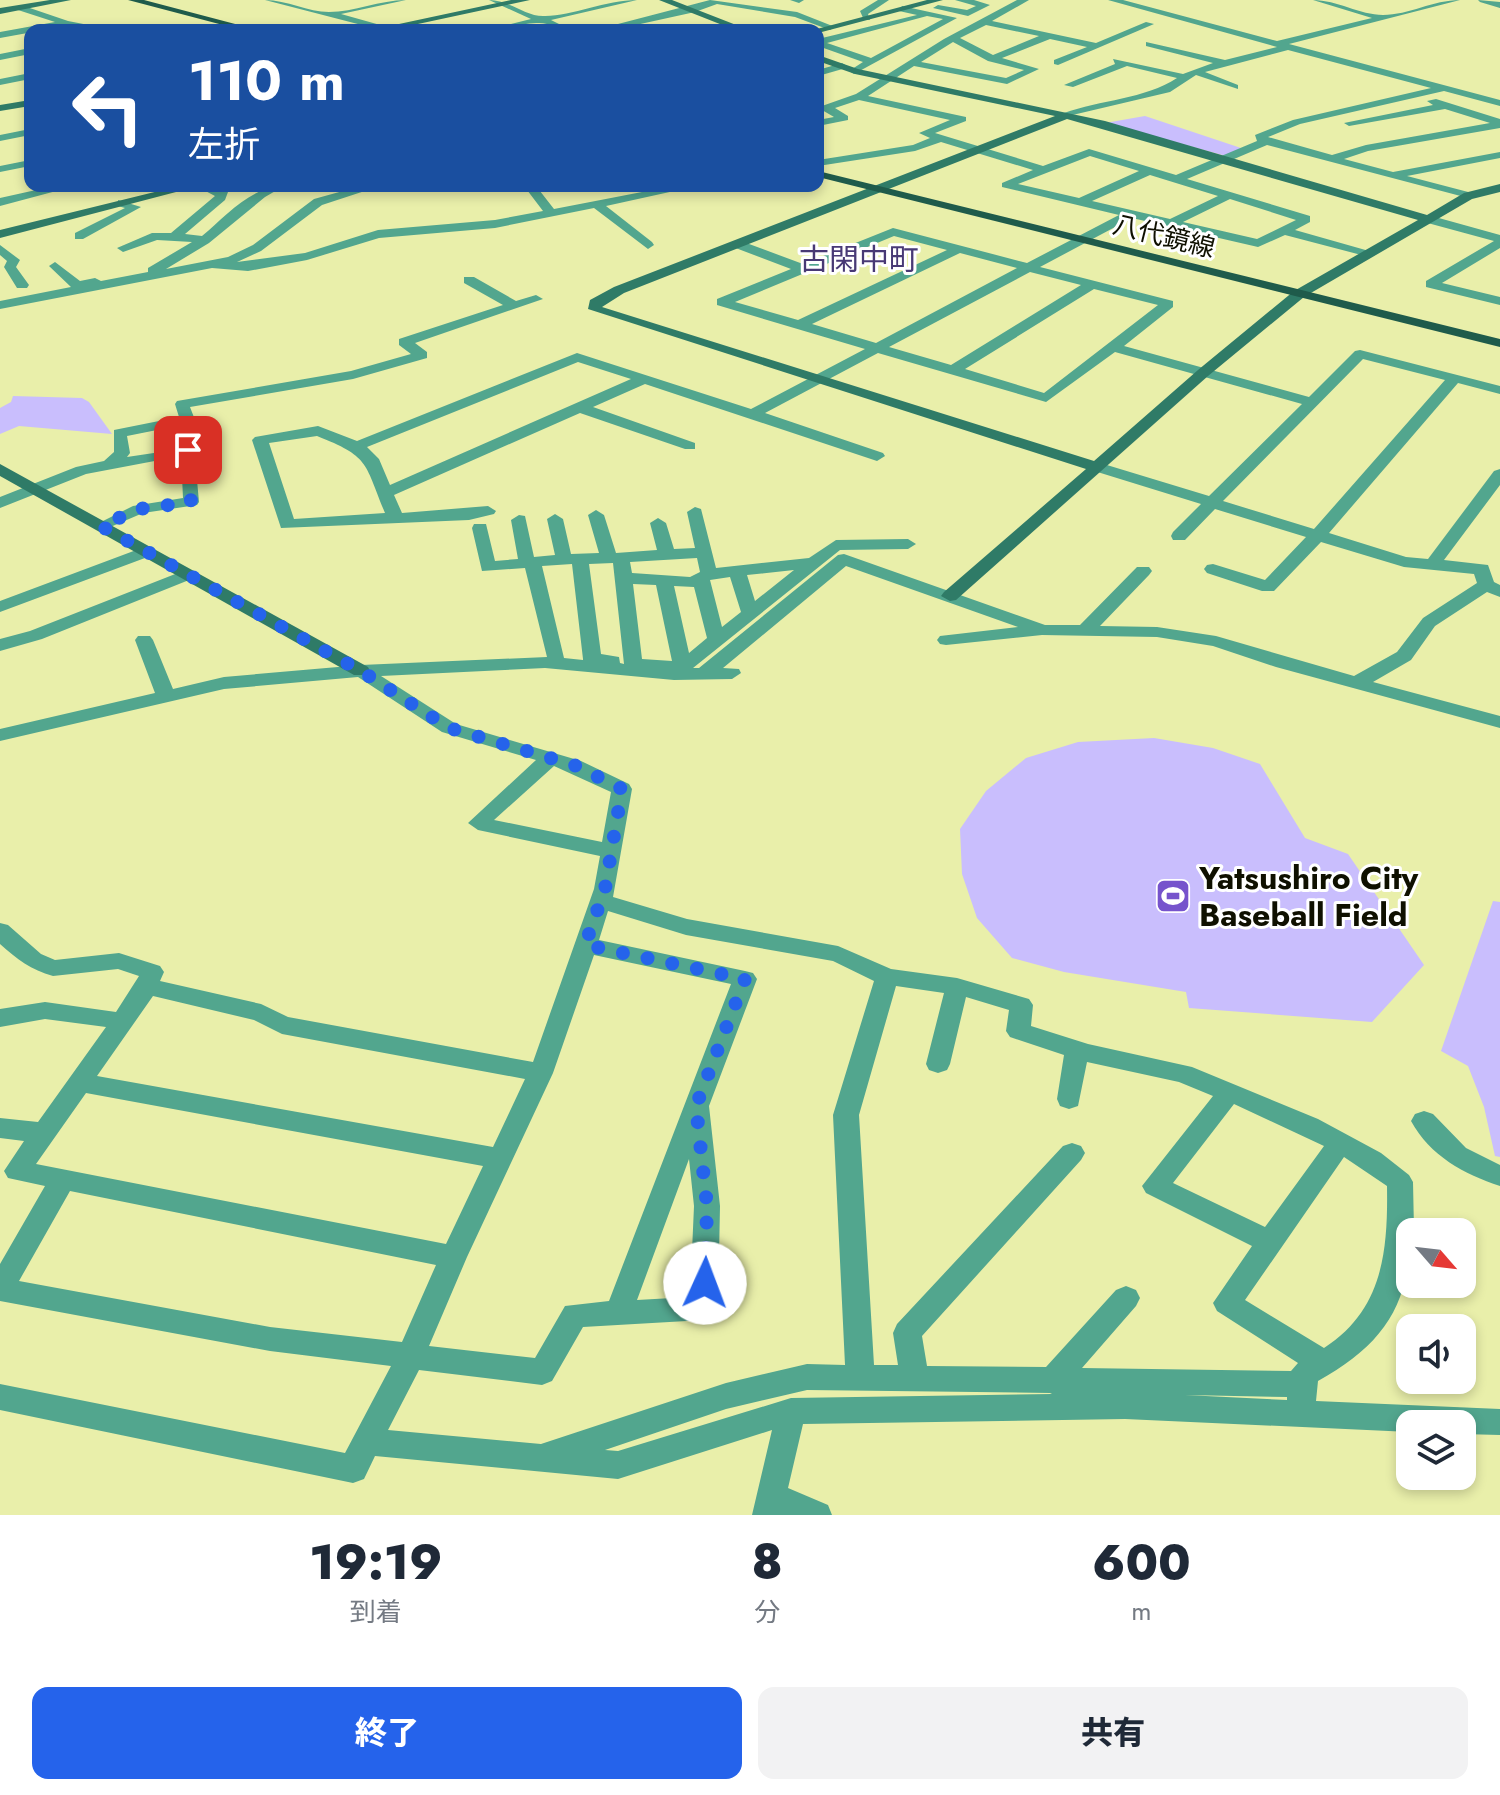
<!DOCTYPE html>
<html lang="ja">
<head>
<meta charset="utf-8">
<style>
	body { margin:0; font-family:Jost,"Noto Sans JP",sans-serif; background:#f2f2f3; color:#1f2937; height:100vh; display:flex; flex-direction:column; font-size:30px; white-space:nowrap }
	* { box-sizing:border-box; margin:0 }
	p { font-size:26px; color:#747a83 }
	.icon { flex:none; width:44px; height:44px; fill:none; stroke:currentColor; stroke-width:2; stroke-linecap:round; stroke-linejoin:round }
	.map { position:relative; height:1515px; overflow:hidden }
	.sheet { display:flex; flex-direction:column; background:#fff; flex:1 }
	.sheet>* { flex:none }
	.hud { position:absolute; left:24px; top:24px; width:800px; height:168px; border-radius:16px; box-shadow:0 4px 12px #0003; background:#1a4fa0; color:#fff; overflow:hidden }
	.needle { width:52px; rotate:118deg }
	.tools { position:absolute; left:1396px; top:1218px; display:grid; gap:16px }
	.tools a { display:grid; place-items:center; width:80px; height:80px; border-radius:16px; background:#fff; box-shadow:0 4px 12px #0003; font-size:40px }
	.pin { position:absolute; display:grid; place-items:center; width:68px; height:68px; color:#fff; margin:-34px; border-radius:16px; box-shadow:0 4px 12px #0006 }
	.me { position:absolute; width:88px; margin:-44px; rotate:2deg; stroke-linejoin:round; filter:drop-shadow(0 0 6px #0008) }
	.turn { display:flex; align-items:center; gap:28px; height:168px; padding:0 32px; font-size:36px }
	.turn .icon { width:104px; height:104px; stroke-width:2.5 }
	.turn b { display:block; font-size:56px; line-height:68px }
	.eta { display:flex; justify-content:space-evenly; align-items:center; height:136px; text-align:center }
	.eta b { font-size:48px; font-weight:800; line-height:56px }
	.primary-button { display:flex; gap:16px; margin-top:auto; padding:16px 32px }
	.primary-button a { flex:1; height:92px; border-radius:16px; background:#2563eb; color:#fff; font-size:32px; font-weight:800; line-height:92px; text-align:center }
	.primary-button a+a { background:#f2f2f3; color:#1f2937 }
	.map>svg:first-child { display:block }
	.green { fill:#c9befd }
	.lines { fill:none; stroke-linecap:round; stroke-linejoin:round }
	.street { fill:#52a68e; fill-rule:evenodd }
	.secondary { fill:#2f7b67; fill-rule:evenodd }
	.primary { fill:#1f5b4b; fill-rule:evenodd }
	.route { stroke:#2563eb; stroke-width:14; stroke-dasharray:0 25.2 }
	.labels { text-anchor:middle; stroke-width:6; stroke-linejoin:round; paint-order:stroke }
	.far-street-label { font-size:26px; fill:#0f1000; stroke:#fff }
	.far-quarter-label { font-size:30px; fill:#483975; stroke:#fff }
	.poi-label { font-size:32px; font-weight:bold; fill:#0f1000; stroke:#fff; text-anchor:start }
</style>
</head>
<body>
<div class="map">
<svg width="1500" height="1515" viewBox="0 0 1500 1515">
	<rect width="100%" height="100%" fill="#e9efaa"/>
	<path class="green" d="M 1145,116 L 1241,148 L 1226,156 L 1105,123 Z
		M 13,396 L 82,398 L 89,402 L 112,434 L 19,426 L 0,434 L 0,408 L 11,402 Z
		M 1154,738 L 1213,748 L 1260,764 L 1305,838 L 1348,854 L 1424,965 L 1372,1022 L 1189,1008 L 1186,992 L 1064,972 L 1012,958 L 977,918 L 962,874 L 960,829 L 986,791 L 1026,758 L 1078,742 Z
		M 1493,901 L 1500,902 L 1500,1157 L 1495,1156 L 1484,1107 L 1468,1066 L 1441,1051 Z"/>
	<g class="lines">
		<path class="street" d="M 265,0 C 287,0 308,12 329,12 C 354,12 380,0 406,0 L 341,14 L 398,30 L 381,30 Z
			M 489,0 C 509,0 525,16 543,16 C 570,17 605,0 637,0 L 551,20 L 571,30 C 559,30 550,23 539,23 C 523,22 504,30 487,30 L 531,19 Z
			M 710,0 L 797,12 L 835,27 L 830,30 L 795,17 L 717,4 L 695,12 L 613,30 L 595,30 Z
			M 790,0 L 804,0 L 799,3 Z
			M 878,0 L 889,0 L 868,14 L 870,20 L 864,20 L 860,11 Z
			M 955,0 L 974,0 L 990,5 L 968,16 L 933,8 L 938,5 L 967,10 L 976,6 Z
			M 1017,0 L 1029,0 L 992,21 L 1096,43 L 1146,22 L 1154,24 L 1058,65 L 1054,64 L 1054,60 L 1087,47 L 1050,39 L 1002,58 L 1039,69 L 1007,84 L 914,66 L 868,96 L 966,117 L 966,121 L 935,133 L 1043,166 L 1089,149 L 1176,175 L 1257,141 L 1255,135 L 1293,120 L 1431,88 L 1288,50 L 1205,72 L 1238,85 L 1238,89 L 1196,75 L 1170,92 L 1064,117 L 1064,113 C 1100,100 1145,99 1177,78 L 1127,66 L 1073,87 L 1064,85 L 1115,64 L 1113,59 L 1183,74 L 1213,63 L 1146,46 L 1146,42 L 1225,60 L 1277,47 L 1108,0 L 1123,0 L 1277,41 L 1372,18 L 1313,0 C 1337,0 1360,15 1383,15 C 1409,15 1433,0 1460,0 L 1289,44 L 1500,100 L 1500,106 L 1444,91 L 1300,124 L 1268,137 L 1332,155 L 1366,145 L 1490,123 L 1445,109 L 1349,126 L 1344,123 L 1433,105 L 1427,101 L 1436,99 L 1500,119 L 1500,128 L 1368,151 L 1344,159 L 1393,172 L 1500,152 L 1500,158 L 1407,176 L 1472,193 L 1472,199 L 1267,145 L 1187,179 L 1310,216 L 1310,222 L 1295,230 L 1369,251 L 1369,257 L 1285,235 L 1258,247 L 1132,218 L 1040,267 L 1173,301 L 1173,307 L 1124,346 L 1309,397 L 1355,351 L 1360,350 L 1500,386 L 1500,394 L 1458,383 L 1329,533 L 1406,557 L 1428,559 L 1494,471 L 1500,469 L 1500,485 L 1444,560 L 1488,565 L 1494,582 L 1500,585 L 1500,597 L 1487,592 L 1435,626 L 1411,660 L 1373,682 L 1500,716 L 1500,728 L 1276,667 L 1213,646 L 1157,637 L 1042,635 L 946,645 L 940,644 L 937,640 L 940,636 L 1018,627 L 846,566 L 723,668 L 739,669 L 741,673 L 732,679 L 674,680 L 545,668 L 381,676 L 456,724 L 581,761 L 629,784 L 632,789 L 613,897 L 687,919 L 838,946 L 891,969 L 957,978 L 1029,999 L 1033,1005 L 1031,1026 L 1088,1044 L 1192,1067 L 1318,1119 L 1381,1153 L 1409,1175 L 1413,1182 L 1414,1230 L 1410,1232 C 1410,1307 1382,1345 1318,1381 L 1316,1401 L 1500,1409 L 1500,1435 L 1462,1434 L 1462,1424 L 1410,1424 L 1410,1432 L 1125,1419 L 803,1424 L 788,1488 L 828,1505 L 832,1515 L 752,1515 L 772,1430 L 618,1479 L 375,1456 L 364,1479 L 353,1483 L 0,1410 L 0,1384 L 345,1453 L 391,1366 L 270,1351 L 0,1301 L 0,1264 L 45,1186 L 8,1178 L 4,1171 L 24,1141 L 0,1138 L 0,1118 L 38,1122 L 106,1027 L 45,1019 L 0,1027 L 0,1009 L 45,1002 L 116,1012 L 139,976 L 118,969 L 53,976 C 31,970 17,959 0,944 L 0,923 L 8,925 L 41,954 L 55,960 L 119,953 L 160,966 L 164,972 L 160,981 L 261,1004 L 288,1017 L 533,1062 L 594,889 L 600,856 L 478,830 L 468,823 L 536,760 L 442,732 L 358,677 L 224,689 L 0,741 L 0,729 L 155,693 L 135,640 L 138,636 L 150,636 L 153,640 L 173,689 L 224,677 L 361,665 L 547,657 L 525,568 L 482,571 L 472,528 L 474,524 L 486,524 L 495,561 L 518,559 L 511,520 L 519,515 L 525,516 L 534,557 L 555,555 L 547,519 L 555,514 L 563,519 L 571,554 L 599,553 L 588,515 L 596,510 L 604,515 L 616,553 L 657,550 L 650,523 L 658,518 L 666,523 L 674,549 L 695,548 L 687,512 L 695,507 L 701,509 L 716,568 L 809,558 L 836,540 L 908,539 L 916,544 L 908,549 L 840,550 L 693,668 L 699,668 L 838,555 L 844,554 L 1045,625 L 1080,625 L 1137,567 L 1149,567 L 1152,571 L 1149,575 L 1100,626 L 1157,627 L 1216,636 L 1354,676 L 1397,652 L 1423,618 L 1477,583 L 1474,574 L 1404,567 L 1321,542 L 1274,591 L 1262,591 L 1207,573 L 1204,569 L 1207,565 L 1213,564 L 1265,580 L 1306,537 L 1215,509 L 1185,540 L 1173,540 L 1171,536 L 1173,532 L 1201,504 L 1091,470 L 1089,467 L 1097,462 L 1209,496 L 1302,404 L 1115,352 L 1046,402 L 878,353 L 765,413 L 883,453 L 885,456 L 877,461 L 645,384 L 593,407 L 695,443 L 695,449 L 685,449 L 580,413 L 394,495 L 402,513 L 488,506 L 496,511 L 494,514 L 469,520 L 281,528 L 252,440 L 255,437 L 318,426 L 357,441 L 577,353 L 751,409 L 865,349 L 717,305 L 717,299 L 791,269 L 733,247 L 733,241 L 741,241 L 803,264 L 893,228 L 1027,263 L 1119,215 L 1002,187 L 1002,183 L 1033,170 L 941,142 L 915,151 L 818,166 L 818,160 L 913,145 L 930,138 L 919,133 L 950,120 L 859,100 L 835,108 L 848,116 L 848,120 L 818,126 L 818,120 L 834,117 L 822,110 L 822,106 L 856,94 L 944,39 ZM 986,25 L 1039,36 L 993,55 L 960,38 ZM 953,42 L 988,61 L 1024,70 L 1006,78 L 921,62 ZM 1090,156 L 1139,171 L 1079,198 L 1018,184 ZM 1150,175 L 1218,196 L 1170,219 L 1092,201 ZM 1230,199 L 1296,220 L 1257,239 L 1183,222 ZM 894,236 L 947,250 L 798,320 L 735,302 ZM 960,253 L 1017,268 L 876,343 L 812,324 ZM 1030,272 L 1081,285 L 951,365 L 889,347 ZM 1094,289 L 1158,305 L 1044,393 L 965,369 ZM 1363,359 L 1445,380 L 1314,529 L 1223,501 ZM 578,362 L 631,379 L 390,485 L 379,459 L 367,447 ZM 317,436 C 370,457 364,462 385,513 L 294,519 L 269,443 ZM 697,558 L 700,572 L 690,577 L 632,573 L 630,562 ZM 613,563 L 624,664 L 620,663 L 619,657 L 601,654 L 589,564 ZM 572,564 L 583,659 L 583,660 L 564,658 L 542,566 ZM 794,570 L 755,601 L 747,575 ZM 730,577 L 741,612 L 722,627 L 710,580 ZM 633,584 L 656,585 L 672,661 L 642,659 ZM 674,586 L 694,587 L 707,638 L 689,653 ZM 554,766 L 611,792 L 602,842 L 494,820 ZM 608,911 L 686,935 L 833,961 L 874,981 L 833,1115 L 845,1365 L 807,1364 L 726,1383 L 541,1444 L 388,1430 L 419,1370 L 542,1385 L 552,1381 L 583,1327 L 704,1320 L 714,1316 L 718,1308 L 720,1206 L 709,1106 L 757,979 L 753,973 L 745,971 L 599,940 ZM 594,955 L 731,984 L 609,1301 L 565,1306 L 535,1358 L 429,1346 L 467,1257 L 553,1073 ZM 896,986 L 944,993 L 926,1064 L 929,1070 L 938,1073 L 947,1070 L 950,1064 L 966,997 L 1009,1010 L 1006,1031 L 1010,1037 L 1064,1055 L 1057,1099 L 1060,1106 L 1069,1109 L 1078,1106 L 1087,1062 L 1179,1082 L 1213,1096 L 1142,1186 L 1146,1193 L 1252,1246 L 1213,1303 L 1217,1311 L 1298,1363 L 1291,1371 L 1082,1368 L 1136,1306 L 1140,1298 L 1136,1290 L 1126,1286 L 1116,1290 L 1046,1367 L 927,1366 L 922,1336 L 1081,1160 L 1085,1153 L 1081,1146 L 1072,1143 L 1063,1146 L 897,1324 L 893,1333 L 898,1365 L 874,1365 L 859,1115 ZM 153,996 L 254,1020 L 282,1034 L 525,1079 L 493,1147 L 97,1076 ZM 86,1093 L 483,1166 L 446,1244 L 36,1164 ZM 1234,1104 L 1324,1146 L 1265,1227 L 1173,1183 ZM 1344,1157 L 1387,1186 C 1388,1251 1383,1310 1324,1348 L 1245,1300 ZM 689,1159 L 694,1206 L 690,1297 L 637,1300 ZM 70,1191 L 436,1265 L 402,1342 L 270,1327 L 19,1281 ZM 807,1390 L 1050,1393 L 1052,1394 L 791,1398 L 618,1451 L 605,1450 L 726,1409 ZM 1185,1395 L 1287,1397 L 1287,1400 Z
			M 1478,0 L 1500,2 L 1500,8 L 1480,2 Z
			M 21,5 L 68,21 L 104,28 L 106,30 L 66,26 L 0,38 L 0,32 L 55,22 L 18,10 Z
			M 902,6 L 957,18 L 854,74 L 849,71 L 863,62 L 818,46 L 818,39 L 917,15 L 899,11 ZM 927,16 L 943,19 L 871,58 L 827,43 Z
			M 30,48 L 30,54 L 0,60 L 0,54 Z
			M 842,63 L 847,66 L 846,68 L 818,76 L 818,70 Z
			M 30,73 L 30,79 L 0,85 L 0,79 Z
			M 30,129 L 30,135 L 0,141 L 0,135 Z
			M 30,160 L 30,166 L 0,172 L 0,166 Z
			M 54,186 L 75,186 L 0,206 L 0,198 Z
			M 196,186 L 215,186 L 228,192 L 225,200 L 185,234 L 202,236 C 226,216 251,186 284,186 L 265,197 L 209,243 L 166,269 L 228,257 L 253,245 L 314,199 L 361,186 L 380,186 L 322,205 L 261,251 L 237,262 L 305,253 L 378,230 L 495,220 L 543,211 L 524,186 L 536,186 L 554,209 L 673,186 L 697,186 L 606,206 L 652,242 L 654,245 L 648,249 L 594,208 L 495,228 L 379,238 L 307,260 L 248,271 L 212,268 L 0,309 L 0,301 L 71,287 L 49,266 L 55,262 L 80,281 L 95,278 L 101,281 L 148,272 L 148,268 L 192,242 L 157,240 L 123,252 L 117,248 L 152,233 L 171,233 L 215,196 Z
			M 118,200 L 141,207 L 83,239 L 75,239 L 75,233 L 125,208 L 118,206 Z
			M 1428,215 L 1500,235 L 1500,248 L 1442,283 L 1500,297 L 1500,305 L 1426,287 L 1426,281 L 1494,241 L 1424,222 L 1424,216 Z
			M 0,245 L 20,260 L 16,267 L 29,285 L 27,288 L 17,288 L 4,267 L 7,261 L 0,255 Z
			M 464,277 L 474,277 L 516,301 L 536,295 L 543,299 L 415,343 L 427,352 L 427,358 L 353,379 L 190,407 L 195,420 L 192,423 L 127,436 L 130,453 L 127,457 L 194,447 L 199,502 L 197,505 L 143,513 L 101,531 L 93,526 L 133,506 L 183,498 L 181,456 L 86,474 L 0,508 L 0,497 L 76,467 L 104,461 L 114,452 L 114,430 L 179,417 L 175,404 L 177,401 L 351,371 L 411,354 L 399,345 L 399,339 L 503,305 L 464,283 Z
			M 147,546 L 153,547 L 156,551 L 153,555 L 0,612 L 0,601 Z
			M 188,569 L 197,574 L 194,578 L 42,639 L 0,651 L 0,639 L 30,631 Z
			M 1424,1111 L 1433,1114 L 1466,1148 L 1500,1165 L 1500,1186 C 1464,1174 1430,1156 1411,1121 L 1415,1114 Z"/>
		<path class="secondary" d="M 50,0 L 71,0 L 0,14 L 0,8 Z
			M 511,0 L 530,0 L 390,30 L 371,30 Z
			M 659,0 L 672,0 L 749,30 L 735,30 Z
			M 927,0 L 943,0 L 818,33 L 818,30 L 813,30 Z
			M 818,55 L 858,69 L 1105,121 L 1427,215 L 1464,193 L 1500,184 L 1500,192 L 1472,199 L 1304,297 L 1208,376 L 956,600 L 950,601 L 941,596 L 944,592 L 1086,469 L 588,309 L 590,300 L 614,287 L 1055,116 L 855,74 L 818,61 ZM 1067,119 L 1418,220 L 1294,291 L 1198,370 L 1094,461 L 602,307 L 624,293 Z
			M 30,100 L 30,106 L 0,111 L 0,105 Z
			M 179,186 L 199,186 L 0,238 L 0,230 Z
			M 0,464 L 368,667 L 370,671 L 368,675 L 354,675 L 0,476 Z"/>
		<path class="primary" d="M 128,0 L 144,0 L 258,30 L 242,30 Z
			M 818,171 L 1500,339 L 1500,347 L 818,177 Z"/>
	</g>
	<g class="lines">
		<path class="route" d="M 188,450 L 191,502 L 139,509 L 101,526 L 361,671 L 449,728 L 574,765 L 622,789 L 605,889 L 585,945 L 745,979 L 696,1106 L 707,1206 L 705,1283"/>
	</g>
	<defs>
		<g id="stadium-square" transform="scale(1.8)"><rect x="-9" y="-9" width="18" height="18" rx="4" fill="#7653cc" stroke="#fff"/><path d="M0-5a6.5 5 0 1 0 0 10a6.5 5 0 1 0 0-10ZM-3.5-1.8h7v3.6h-7Z" fill="#fff"/></g>
	</defs>
	<g fill-rule="evenodd">
		<use href="#stadium-square" x="1173" y="896"/>
	</g>
	<g class="labels">
		<g class="far-street-label">
			<text transform="translate(1164 236) rotate(14)" y="9">八代鏡線</text>
		</g>
		<g class="far-quarter-label">
			<text x="859" y="270">古閑中町</text>
		</g>
		<g class="poi-label">
			<text x="1199" y="889">Yatsushiro City<tspan x="1199" dy="37">Baseball Field</tspan></text>
		</g>
	</g>
</svg>
<div class="tools">
<a><svg class="needle" viewBox="-14 -14 28 28"><path d="M0-13l5 13h-10z" fill="#e53935"/><path d="M0 13l5-13h-10z" fill="#747a83"/></svg></a>
<a><svg class="icon" aria-label="sound" viewBox="0 0 24 24"><path d="M4 9h4l5-4v14l-5-4H4zM17 9q2 3 0 6"/></svg></a>
<a><svg class="icon" aria-label="layers" viewBox="0 0 24 24"><path d="M12 4l9 5-9 5-9-5zM3 14l9 5 9-5"/></svg></a>
</div>
<div class="pin" style="left:188px;top:450px;background:#d93025"><svg class="icon" aria-label="arrive" viewBox="0 0 24 24"><path d="M6 21V4h12l-3 4 3 4H6"/></svg></div>
<svg class="me" style="left:705px;top:1283px" viewBox="-20 -20 40 40"><circle r="19" fill="#fff"/><path d="M0-13L10 11 0 6-10 11z" fill="#2563eb"/></svg>
<div class="hud">
<div class="turn"><svg class="icon" aria-label="left" viewBox="0 0 24 24"><path d="M17 20v-9H6M10 6l-5 5 5 5"/></svg><div><b>110 m</b>左折</div></div>
</div>
</div>
<section class="sheet">
<div class="eta">
<div><b>19:19</b><p>到着</p></div>
<div><b>8</b><p>分</p></div>
<div><b>600</b><p>m</p></div>
</div>
<div class="primary-button"><a>終了</a><a>共有</a></div>
</section>
</body>
</html>
